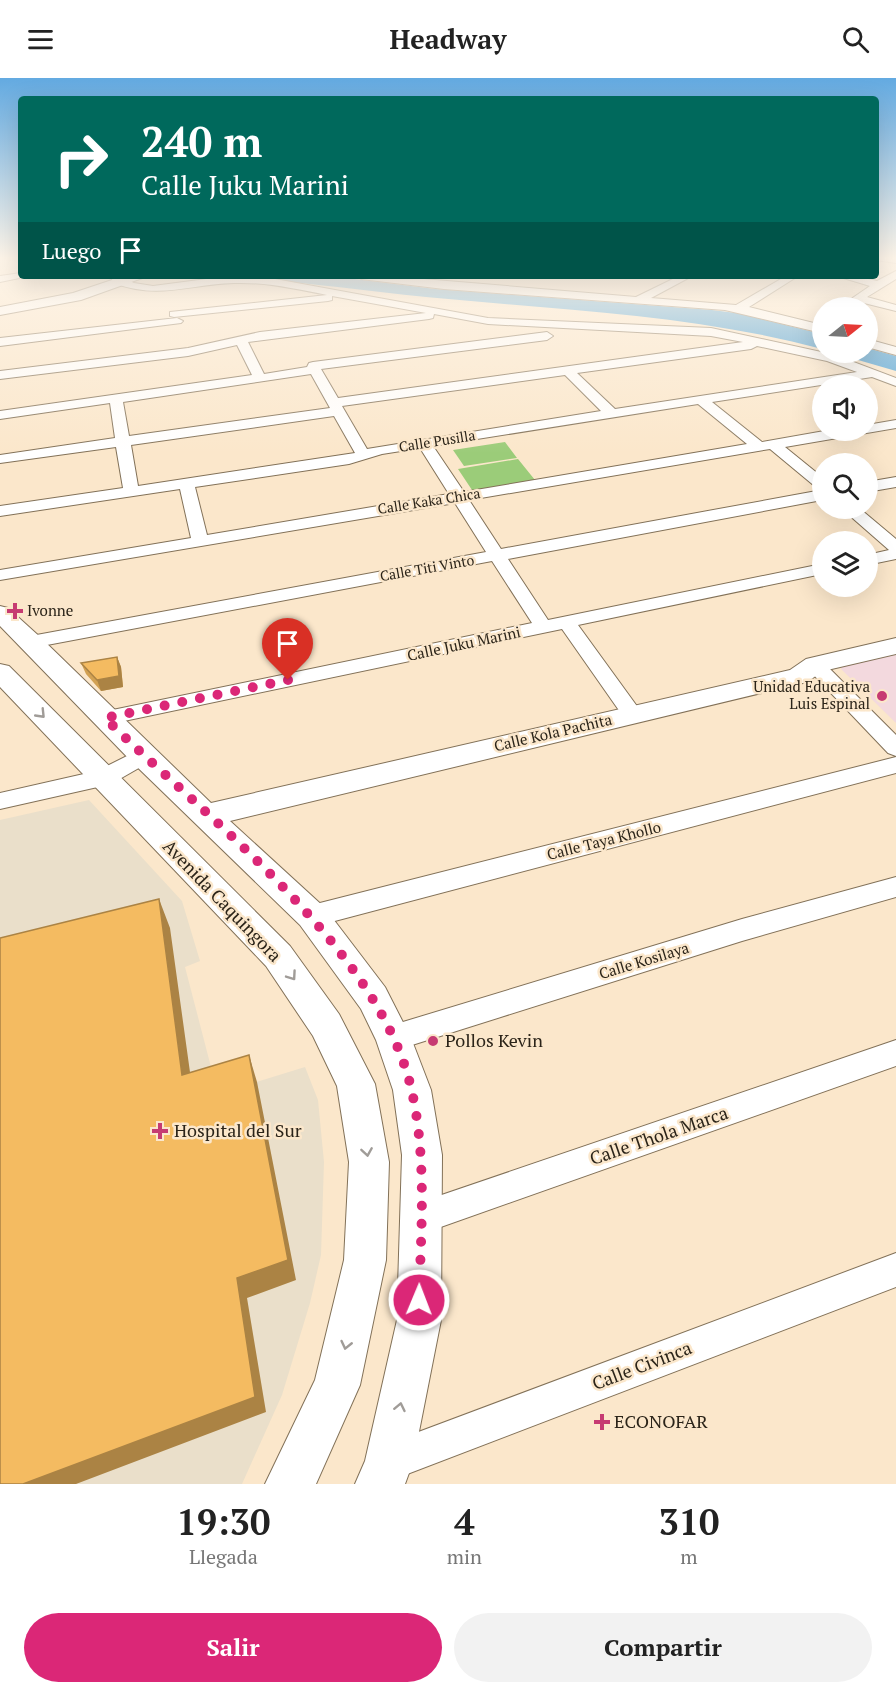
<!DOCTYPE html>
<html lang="es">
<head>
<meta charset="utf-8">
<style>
	body { margin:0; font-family:"PT Serif",serif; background:#f2f2f2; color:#222; height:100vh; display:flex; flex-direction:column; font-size:22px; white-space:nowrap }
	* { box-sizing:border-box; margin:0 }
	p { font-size:20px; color:#767676 }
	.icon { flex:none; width:33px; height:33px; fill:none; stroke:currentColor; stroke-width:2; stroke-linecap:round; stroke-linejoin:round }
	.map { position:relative; height:1406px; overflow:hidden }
	.drawer { display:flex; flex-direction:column; background:#fff; flex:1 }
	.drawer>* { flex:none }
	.banner { position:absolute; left:18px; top:18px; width:861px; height:183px; border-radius:6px; box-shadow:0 6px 24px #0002; background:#00695c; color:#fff; overflow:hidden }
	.needle { width:39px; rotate:72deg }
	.buttons { position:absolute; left:812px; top:219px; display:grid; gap:12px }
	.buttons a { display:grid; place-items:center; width:66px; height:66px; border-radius:50%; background:#fff; box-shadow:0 6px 24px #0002; font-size:30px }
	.pin { position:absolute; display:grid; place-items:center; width:51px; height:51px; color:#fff; margin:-62px -26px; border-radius:50% 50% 50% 0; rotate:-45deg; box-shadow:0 0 6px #0007 }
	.pin .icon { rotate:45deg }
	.me { position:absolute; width:66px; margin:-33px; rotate:1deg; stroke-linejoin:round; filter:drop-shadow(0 0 4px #0008) }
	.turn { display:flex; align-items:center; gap:21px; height:126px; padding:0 24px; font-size:27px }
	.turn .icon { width:78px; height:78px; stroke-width:2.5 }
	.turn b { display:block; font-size:42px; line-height:51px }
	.then { display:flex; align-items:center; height:57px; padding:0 24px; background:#0003; gap:12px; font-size:22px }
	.eta { display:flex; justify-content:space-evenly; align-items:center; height:102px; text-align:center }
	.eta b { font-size:36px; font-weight:800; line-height:42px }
	.cta { display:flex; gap:12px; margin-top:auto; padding:12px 24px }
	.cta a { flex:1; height:69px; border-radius:36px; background:#db2777; color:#fff; font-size:24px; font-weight:800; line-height:69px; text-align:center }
	.cta a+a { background:#f2f2f2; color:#222 }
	header { display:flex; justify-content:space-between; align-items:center; height:78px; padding:0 24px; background:#fff; font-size:27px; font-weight:800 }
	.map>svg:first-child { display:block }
	.education { fill:#f3d9de }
	.medical { fill:#eadfca }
	.green { fill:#9bcc79 }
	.water { fill:#3c9ad6 }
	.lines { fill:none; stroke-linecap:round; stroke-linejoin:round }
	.minor-casing { stroke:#827158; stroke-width:2 }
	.tertiary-casing { stroke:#827158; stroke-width:2 }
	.minor { fill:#fff; fill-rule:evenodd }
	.tertiary { fill:#fff; fill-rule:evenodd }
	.wall { fill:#d2a153 }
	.shaded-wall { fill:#ab8344 }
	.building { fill:#f4bb61; stroke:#ab8344; stroke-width:1.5 }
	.oneway { stroke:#a09c98 }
	.route { stroke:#db2777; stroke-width:10; stroke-dasharray:0 18 }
	.poi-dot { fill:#c63b72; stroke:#fbe7cb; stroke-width:2 }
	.labels { text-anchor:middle; stroke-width:5; stroke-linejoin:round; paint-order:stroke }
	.far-street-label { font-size:14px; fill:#2b2419; stroke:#fbe7cb }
	.poi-label { font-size:15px; fill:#2b2419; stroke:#fbe7cb; text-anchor:start }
	.street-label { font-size:15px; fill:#2b2419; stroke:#fbe7cb }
	.near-street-label { font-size:18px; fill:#2b2419; stroke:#fbe7cb }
	.near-poi-label { font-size:18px; fill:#2b2419; stroke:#fbe7cb; text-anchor:start }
</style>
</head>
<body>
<header><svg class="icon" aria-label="menu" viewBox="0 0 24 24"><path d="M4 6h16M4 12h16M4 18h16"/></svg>Headway<svg class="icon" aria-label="search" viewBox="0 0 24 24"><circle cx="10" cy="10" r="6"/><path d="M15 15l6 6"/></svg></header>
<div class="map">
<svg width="896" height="1406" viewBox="0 0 896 1406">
	<rect width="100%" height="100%" fill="#fbe7cb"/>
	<path class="education" d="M 896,575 L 896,645 L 841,591 L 842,587 Z"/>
	<path class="medical" d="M 89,722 L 182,823 L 200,883 L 185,889 L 218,1016 L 305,989 L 318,1022 L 324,1084 L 321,1177 L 310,1225 L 282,1317 L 242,1406 L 0,1406 L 0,742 Z"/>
	<path class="green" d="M 505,364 L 517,380 L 464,388 L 453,372 Z
		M 518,381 L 539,407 L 476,418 L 458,391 Z"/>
	<path class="water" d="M 218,198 L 330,198 L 435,211 L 712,232 L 736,235 L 822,256 L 822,271 C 692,236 559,232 426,219 C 356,212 288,202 218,198 Z
		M 867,270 L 896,278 L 896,293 L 834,275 L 867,274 Z"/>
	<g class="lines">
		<g class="minor-casing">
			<path id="minor" d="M 876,179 L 896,179 L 896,185 L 876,182 Z
				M 896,193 L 896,201 L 867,219 L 896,227 L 896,233 L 860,224 L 851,230 L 838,230 L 870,208 L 837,198 L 855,198 L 877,203 Z
				M 21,195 L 21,198 L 29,198 L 0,204 L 0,198 Z
				M 110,198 L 120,198 L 134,205 L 153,208 L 222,199 L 264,199 L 488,240 L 711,250 L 835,277 L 896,300 L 896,308 L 872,299 L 712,324 L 762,364 L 830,352 L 867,352 L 867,347 L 896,342 L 896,350 L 785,369 L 822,399 L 822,412 L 817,410 L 770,371 L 469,422 L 501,471 L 822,412 L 822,422 L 508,481 L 548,542 L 822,486 L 822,496 L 578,547 L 639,631 L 642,636 L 639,641 L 625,641 L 562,551 L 105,647 L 98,645 L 94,640 L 98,635 L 532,545 L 492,483 L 31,570 L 24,568 L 21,564 L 24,560 L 31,558 L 486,474 L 455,425 L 0,502 L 0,492 L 191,460 L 180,411 L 0,438 L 0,428 L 123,410 L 116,369 L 0,385 L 0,377 L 115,360 L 110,325 L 0,341 L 0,333 L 252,297 L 237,267 L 188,278 L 0,301 L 0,293 L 188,270 L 260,254 L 426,235 L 332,218 L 332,222 L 328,223 L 174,239 L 170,238 L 170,234 L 327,217 C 296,211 266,204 234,205 C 190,206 159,222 114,205 ZM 434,236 L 488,246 L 711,258 L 743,264 L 338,320 L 321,291 L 547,262 L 553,258 L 547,254 L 313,284 L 309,285 L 307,289 L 264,296 L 248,264 L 429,241 L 433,240 ZM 757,268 L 827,283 L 857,294 L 615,331 L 577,295 L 751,271 ZM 311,296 L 330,330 L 129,358 L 123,324 ZM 565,297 L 601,333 L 367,371 L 342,328 ZM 698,326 L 747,366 L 464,414 L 433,368 ZM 334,338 L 355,375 L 138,408 L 131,367 ZM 420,370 L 449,416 L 207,457 L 195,409 L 349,386 L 382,376 Z
				M 356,198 L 387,198 L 636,219 L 679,198 L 692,198 L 651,220 L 736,227 L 786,198 L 798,198 L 749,229 L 822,247 L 822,255 L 725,232 L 444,211 L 361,201 Z
				M 177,240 L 183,243 L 181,245 L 0,268 L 0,260 Z
				M 867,261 L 896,269 L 896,277 L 867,269 Z
				M 896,399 L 896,409 L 867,414 L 867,404 Z
				M 841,430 L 859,430 L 896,461 L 896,481 L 867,487 L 867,477 L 889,472 Z
				M 815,581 L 822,583 L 896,657 L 896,678 L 888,675 L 808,591 L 805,587 L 808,583 Z
				M 143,670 L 151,673 L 154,678 L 151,683 L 111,706 L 0,731 L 0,715 L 97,693 Z
				M 896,679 L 896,695 L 312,849 L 303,845 L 299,838 L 303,831 L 312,827 Z
				M 896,799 L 896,819 L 742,863 L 393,973 L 383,969 L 379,960 L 383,951 L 393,947 L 742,841 Z
				M 896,962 L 896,988 L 421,1156 L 409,1152 L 405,1140 L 409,1128 L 421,1124 Z
				M 896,1175 L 896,1209 L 389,1403 L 375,1398 L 370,1384 L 375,1370 L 389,1365 Z"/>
		</g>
		<g class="tertiary-casing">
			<path id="tertiary" d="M 124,198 L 148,198 L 81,222 L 0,237 L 0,229 L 73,215 Z
				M 0,528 L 8,530 L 40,559 L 211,725 L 790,592 L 806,581 L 896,560 L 896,576 L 823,593 L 807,604 L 230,743 L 324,829 L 385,909 L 411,960 L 431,1012 L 442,1077 L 441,1242 L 413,1384 L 405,1406 L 355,1406 L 365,1383 L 397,1242 L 402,1077 L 393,1012 L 376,962 L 361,931 L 300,847 L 133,685 L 0,548 Z
				M 0,586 L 9,588 L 290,868 L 339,936 L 375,1006 L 389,1084 L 386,1182 L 360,1307 L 316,1406 L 265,1406 L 315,1302 L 344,1182 L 349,1084 L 337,1008 L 313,958 L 266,888 L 0,609 Z"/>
		</g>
		<use href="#minor" class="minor"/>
		<use href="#tertiary" class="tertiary"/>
	</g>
	<path class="wall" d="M 117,579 L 121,589 L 123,609 L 101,613 L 86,596 L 81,585 Z"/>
	<path class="shaded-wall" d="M 117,579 L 121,589 L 123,609 L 101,613 L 97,602 Z
		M 159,821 L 170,850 L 194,1023 L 182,997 Z
		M 249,977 L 257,1004 L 296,1202 L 247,1220 L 266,1334 L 76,1406 L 23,1406 L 237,1200 Z"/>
	<path class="building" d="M 117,579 L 119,598 L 97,602 L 81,585 Z
		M 159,821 L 182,997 L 249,977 L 288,1182 L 237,1200 L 255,1319 L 23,1406 L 0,1406 L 0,860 Z"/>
	<defs><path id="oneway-chevron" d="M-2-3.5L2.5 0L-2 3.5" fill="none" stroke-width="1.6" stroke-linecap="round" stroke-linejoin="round" transform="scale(1.5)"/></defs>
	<g class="oneway">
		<use href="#oneway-chevron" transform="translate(41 636) rotate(46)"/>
		<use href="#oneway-chevron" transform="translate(292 898) rotate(55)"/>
		<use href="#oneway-chevron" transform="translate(367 1074) rotate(81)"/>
		<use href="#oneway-chevron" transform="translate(346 1267) rotate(103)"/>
		<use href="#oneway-chevron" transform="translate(400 1329) rotate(-78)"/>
	</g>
	<linearGradient id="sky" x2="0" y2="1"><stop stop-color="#63aae1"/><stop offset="0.48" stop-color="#fdf4e8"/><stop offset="1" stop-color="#fdf4e8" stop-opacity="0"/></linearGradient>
	<rect width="896" height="375" fill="url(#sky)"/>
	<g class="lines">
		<path class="route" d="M 288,602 L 105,640 C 206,740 381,871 412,1014 C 427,1082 421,1153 419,1222"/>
	</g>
	<g class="poi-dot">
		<path d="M12 524h6v6h6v6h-6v6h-6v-6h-6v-6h6z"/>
		<circle cx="882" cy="618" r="6"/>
		<circle cx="433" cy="963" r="6"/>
		<path d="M157 1044h6v6h6v6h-6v6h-6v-6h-6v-6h6z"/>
		<path d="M599 1335h6v6h6v6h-6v6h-6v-6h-6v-6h6z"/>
	</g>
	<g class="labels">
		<g class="far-street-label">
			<text transform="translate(437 363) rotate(-9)" y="5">Calle Pusilla</text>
			<text transform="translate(429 423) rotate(-9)" y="5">Calle Kaka Chica</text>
			<text transform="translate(427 490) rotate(-10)" y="5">Calle Titi Vinto</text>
		</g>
		<g class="poi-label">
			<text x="27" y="538">Ivonne</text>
			<text x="870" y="614" text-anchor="end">Unidad Educativa<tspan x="870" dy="17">Luis Espinal</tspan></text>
		</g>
		<g class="street-label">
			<text transform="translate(464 566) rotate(-12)" y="5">Calle Juku Marini</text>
			<text transform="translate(553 655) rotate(-13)" y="5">Calle Kola Pachita</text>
			<text transform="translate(604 763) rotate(-14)" y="5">Calle Taya Khollo</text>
			<text transform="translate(644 883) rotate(-17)" y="5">Calle Kosilaya</text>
		</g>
		<g class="near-street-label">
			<text transform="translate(222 823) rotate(46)" y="6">Avenida Caquingora</text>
			<text transform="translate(659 1058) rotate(-19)" y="6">Calle Thola Marca</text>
			<text transform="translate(642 1288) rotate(-21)" y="6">Calle Civinca</text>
		</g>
		<g class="near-poi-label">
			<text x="445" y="969">Pollos Kevin</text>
			<text x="174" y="1059">Hospital del Sur</text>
			<text x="614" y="1350">ECONOFAR</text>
		</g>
	</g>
</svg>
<div class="buttons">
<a><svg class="needle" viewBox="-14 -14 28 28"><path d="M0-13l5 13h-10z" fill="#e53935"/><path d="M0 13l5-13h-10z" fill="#767676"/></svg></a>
<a><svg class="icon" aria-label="sound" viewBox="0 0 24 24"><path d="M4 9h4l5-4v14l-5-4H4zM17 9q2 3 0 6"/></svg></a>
<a><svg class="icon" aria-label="search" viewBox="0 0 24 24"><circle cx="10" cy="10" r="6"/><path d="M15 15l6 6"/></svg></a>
<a><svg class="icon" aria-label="layers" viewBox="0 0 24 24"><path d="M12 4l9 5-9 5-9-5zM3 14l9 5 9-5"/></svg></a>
</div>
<div class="pin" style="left:288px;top:602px;background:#d93025"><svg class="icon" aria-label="arrive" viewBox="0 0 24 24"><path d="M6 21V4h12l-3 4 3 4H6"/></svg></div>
<svg class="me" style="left:419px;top:1222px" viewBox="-20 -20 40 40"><circle r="17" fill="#db2777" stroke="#fff" stroke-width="3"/><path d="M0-11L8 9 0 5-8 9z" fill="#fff"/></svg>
<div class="banner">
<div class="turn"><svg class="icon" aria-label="right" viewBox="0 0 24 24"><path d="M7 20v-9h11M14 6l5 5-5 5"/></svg><div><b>240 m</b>Calle Juku Marini</div></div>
<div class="then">Luego<svg class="icon" aria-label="arrive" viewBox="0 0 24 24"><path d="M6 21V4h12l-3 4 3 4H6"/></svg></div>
</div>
</div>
<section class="drawer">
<div class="eta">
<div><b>19:30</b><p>Llegada</p></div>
<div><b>4</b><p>min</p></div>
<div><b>310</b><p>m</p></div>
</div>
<div class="cta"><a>Salir</a><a>Compartir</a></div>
</section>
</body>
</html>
